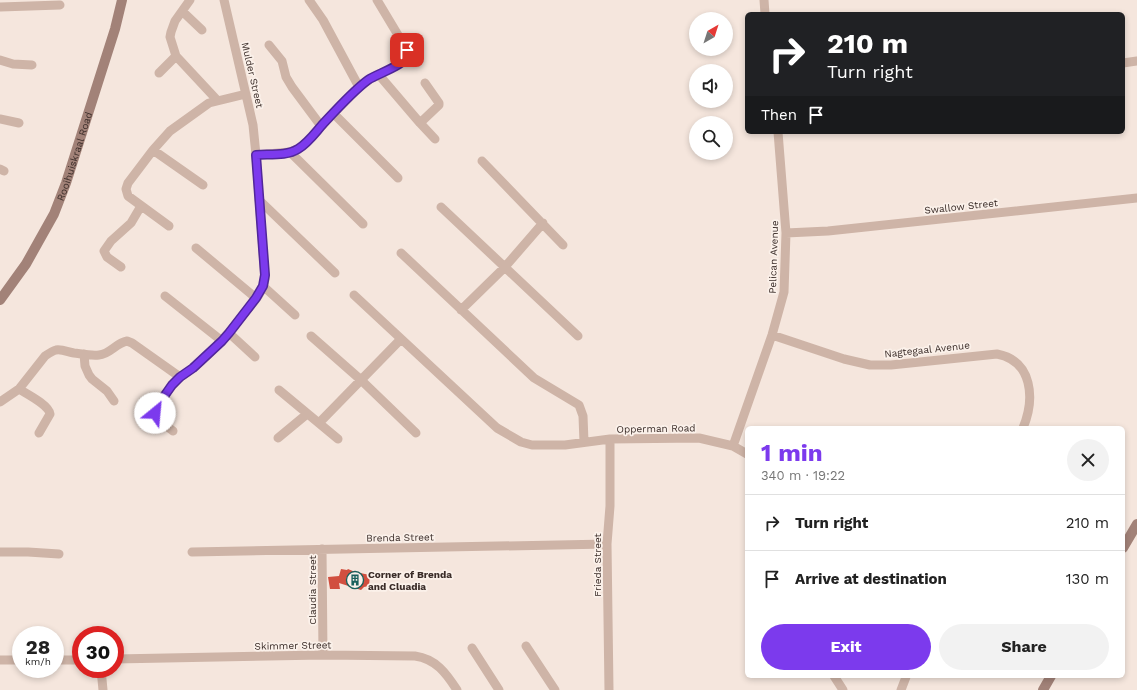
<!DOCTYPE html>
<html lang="en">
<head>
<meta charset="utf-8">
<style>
	body { margin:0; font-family:"Work Sans",sans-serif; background:#f2f2f2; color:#222; height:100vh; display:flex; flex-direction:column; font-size:15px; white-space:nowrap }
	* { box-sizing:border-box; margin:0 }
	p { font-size:13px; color:#767676 }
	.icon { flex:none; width:22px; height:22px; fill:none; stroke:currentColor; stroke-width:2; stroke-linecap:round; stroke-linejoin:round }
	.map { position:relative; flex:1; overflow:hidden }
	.panel { position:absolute; left:745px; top:426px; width:380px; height:252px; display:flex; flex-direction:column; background:#fff; border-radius:6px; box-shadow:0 2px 6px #0003 }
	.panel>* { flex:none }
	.guide { position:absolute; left:745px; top:12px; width:380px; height:122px; border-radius:6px; box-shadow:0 2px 6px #0003; background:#202124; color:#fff; overflow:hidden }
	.needle { width:26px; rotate:39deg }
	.controls { position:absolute; left:689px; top:12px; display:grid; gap:8px }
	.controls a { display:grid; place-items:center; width:44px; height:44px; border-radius:50%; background:#fff; box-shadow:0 2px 6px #0003; font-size:20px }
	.speed { position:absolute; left:12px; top:626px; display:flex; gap:8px; font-size:20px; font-weight:700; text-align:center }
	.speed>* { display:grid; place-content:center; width:52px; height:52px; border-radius:50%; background:#fff; box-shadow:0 2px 6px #0003; line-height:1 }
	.speed small { font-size:10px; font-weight:400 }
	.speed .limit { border:6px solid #d22; background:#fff; color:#111 }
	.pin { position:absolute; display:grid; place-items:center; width:34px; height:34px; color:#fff; margin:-17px; border-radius:8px; box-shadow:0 2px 6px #0006 }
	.me { position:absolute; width:44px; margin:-22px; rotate:28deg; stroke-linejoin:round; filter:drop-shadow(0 0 3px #0008) }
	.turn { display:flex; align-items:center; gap:14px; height:84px; padding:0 16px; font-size:18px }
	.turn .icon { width:52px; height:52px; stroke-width:2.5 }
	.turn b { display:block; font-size:28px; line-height:34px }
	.then { display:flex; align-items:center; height:38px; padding:0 16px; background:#0003; gap:8px; font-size:15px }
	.round { display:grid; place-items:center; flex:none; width:42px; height:42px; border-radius:21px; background:#f2f2f2 }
	.head { display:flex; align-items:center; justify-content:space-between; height:68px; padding:0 16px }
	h1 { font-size:24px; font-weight:700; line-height:30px; color:#7c3aed }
	.button { display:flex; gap:8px; margin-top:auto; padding:8px 16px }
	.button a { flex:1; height:46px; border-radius:24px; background:#7c3aed; color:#fff; font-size:16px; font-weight:700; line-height:46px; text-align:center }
	.button a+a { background:#f2f2f2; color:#222 }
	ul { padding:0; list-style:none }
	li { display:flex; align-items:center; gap:12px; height:56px; padding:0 16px; border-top:1px solid #e0e0e0 }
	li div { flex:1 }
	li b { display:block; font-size:15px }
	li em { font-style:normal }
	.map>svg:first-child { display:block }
	.building { fill:#d14f3f }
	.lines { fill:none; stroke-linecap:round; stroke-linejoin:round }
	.street { stroke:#ceb4a7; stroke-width:9 }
	.secondary { stroke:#a28278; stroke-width:10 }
	.route-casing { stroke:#51269a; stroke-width:10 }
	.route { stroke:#7c3aed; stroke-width:7 }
	.labels { text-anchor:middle; stroke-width:3.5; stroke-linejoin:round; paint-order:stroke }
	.street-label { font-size:10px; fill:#3a2c28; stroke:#fbf1ea }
	.poi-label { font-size:10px; font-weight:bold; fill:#3a2c28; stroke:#fbf1ea; text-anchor:start }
</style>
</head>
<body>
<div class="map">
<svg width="1137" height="690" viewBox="0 0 1137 690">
	<rect width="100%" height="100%" fill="#f5e6dd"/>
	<path class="building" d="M 341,569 L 347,570 L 348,569 L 355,572 L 370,575 L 369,586 L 364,587 L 361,590 L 339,583 L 340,589 L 330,589 L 328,577 L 339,576 Z"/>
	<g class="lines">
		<path class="street" d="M 190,0 L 175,21 L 171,32 L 170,37 L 176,56 L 217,100
			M 309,0 L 323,20 L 359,87
			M 764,0 L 765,14
			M 0,7 L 60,5
			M 182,11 L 202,30
			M 269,45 L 282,61 L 286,77 L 292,87 L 321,126
			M 0,60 L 13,64 L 32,65
			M 1123,63 L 1137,61
			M 159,73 L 176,56
			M 379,75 L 420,123 L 435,139
			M 333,113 L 398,178
			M 0,119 L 19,123
			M 420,123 L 439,105 L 439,103 L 425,83
			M 153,150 L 203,185
			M 290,152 L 363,224
			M 256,155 L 290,152 L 300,148 L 311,138 L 327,120 L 359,87 L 370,79 L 391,68 L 405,59 L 408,54 L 407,50 L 377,0
			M 482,161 L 563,245
			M 0,169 L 4,171
			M 259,200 L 335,273
			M 441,207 L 578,336
			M 169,226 L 128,196 L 126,189 L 128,183 L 153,150 L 170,131 L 209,103 L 246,94
			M 786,233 L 828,231 L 1137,198
			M 196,248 L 256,298
			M 401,253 L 534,378 L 579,405 L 583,416 L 584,442
			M 121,267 L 107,257 L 104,251 L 111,241 L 131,223 L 141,206
			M 263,286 L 295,315
			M 354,295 L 497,428 L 521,442 L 532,445 L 565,445 L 610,439 L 699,438 L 733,446 L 747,454
			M 165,296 L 222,341
			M 461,310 L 504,268 L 543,223
			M 229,333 L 255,357
			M 772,335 L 844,359 L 870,365 L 891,365 L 997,354 C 1033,361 1035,399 1023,428
			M 311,336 L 361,380 L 416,433
			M 84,354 L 85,366 L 89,375 L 92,379 L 107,391 L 114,401
			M 19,389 C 27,394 49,405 50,414 L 39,433
			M 279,390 L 338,439
			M 0,402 L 19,389 L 45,356 C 48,354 52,351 56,350 C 62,349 68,352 74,353 C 82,354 91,356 99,355 C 110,354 116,343 127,341 L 132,343 L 180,377
			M 319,423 L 401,339
			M 173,431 C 167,426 157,421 155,414 C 154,406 173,385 178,379 C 183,375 188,372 193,368 C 212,353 228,334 243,315 C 252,304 263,293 265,279 L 256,155 L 253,125 L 224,0
			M 278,438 L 307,414
			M 733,446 L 772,335 L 784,292 L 786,233 L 778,132
			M 322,549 L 323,655
			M 0,552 L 28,552 L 59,554
			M 192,552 L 607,544
			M 526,646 L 555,690
			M 472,648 L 499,690
			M 115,659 L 323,655 L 415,656 C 436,659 446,673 457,690
			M 0,660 L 21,660
			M 55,660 L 81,660
			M 101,669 L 103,690
			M 834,676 L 843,690
			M 609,690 L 607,544 L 610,506 L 610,439
			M 901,690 L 906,677"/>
		<g class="secondary">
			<path id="s1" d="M 0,300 L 26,264 L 54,214 L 66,183 L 115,29 L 122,0"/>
			<path d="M 1123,548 L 1137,524"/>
			<path d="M 1043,690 L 1051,676"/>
		</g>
	</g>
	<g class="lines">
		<g class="route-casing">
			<path id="route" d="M 155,413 L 156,410 L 158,405 L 172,385 L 180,377 L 193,368 L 222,341 L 229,333 L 256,298 L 263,286 L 265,275 L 256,155 C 270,154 287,156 298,149 C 308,143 315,133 322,125 C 335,111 353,91 368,80 C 378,73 405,66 408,54 L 407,50"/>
		</g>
		<use href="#route" class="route"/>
	</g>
	<defs>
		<g id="building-ring" transform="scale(0.9)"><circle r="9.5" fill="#fbf1ea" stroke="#1a605b" stroke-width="1.5"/><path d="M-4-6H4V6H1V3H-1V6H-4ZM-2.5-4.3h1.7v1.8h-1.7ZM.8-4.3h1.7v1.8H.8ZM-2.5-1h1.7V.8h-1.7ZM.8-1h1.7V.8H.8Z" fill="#1a605b"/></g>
	</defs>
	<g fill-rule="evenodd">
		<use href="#building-ring" x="355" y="580"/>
	</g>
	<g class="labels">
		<g class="street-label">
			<text transform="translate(253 75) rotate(77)" y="4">Mulder Street</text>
			<text dy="4" stroke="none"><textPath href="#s1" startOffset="163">Rooihuiskraal Road</textPath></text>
			<text transform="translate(961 206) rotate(-6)" y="4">Swallow Street</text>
			<text transform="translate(773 257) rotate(-88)" y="4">Pelican Avenue</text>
			<text transform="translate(927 349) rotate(-6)" y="4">Nagtegaal Avenue</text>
			<text transform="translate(656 428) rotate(-1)" y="4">Opperman Road</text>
			<text transform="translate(400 537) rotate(-1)" y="4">Brenda Street</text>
			<text transform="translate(597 565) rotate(-90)" y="4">Frieda Street</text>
			<text transform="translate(312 590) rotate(-90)" y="4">Claudia Street</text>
			<text transform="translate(293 645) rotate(-1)" y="4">Skimmer Street</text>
		</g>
		<g class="poi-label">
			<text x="368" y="578">Corner of Brenda<tspan x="368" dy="12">and Cluadia</tspan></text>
		</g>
	</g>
</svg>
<div class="controls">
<a><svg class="needle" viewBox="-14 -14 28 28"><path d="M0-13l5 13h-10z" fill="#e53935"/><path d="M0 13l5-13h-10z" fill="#767676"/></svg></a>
<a><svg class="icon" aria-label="sound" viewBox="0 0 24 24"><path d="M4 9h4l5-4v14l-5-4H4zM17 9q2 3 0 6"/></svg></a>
<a><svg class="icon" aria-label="search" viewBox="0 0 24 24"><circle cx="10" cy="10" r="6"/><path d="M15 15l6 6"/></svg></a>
</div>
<div class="speed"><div>28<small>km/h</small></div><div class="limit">30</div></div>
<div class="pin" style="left:407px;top:50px;background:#d93025"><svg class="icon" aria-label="arrive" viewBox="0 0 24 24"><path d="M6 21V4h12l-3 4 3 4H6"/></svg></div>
<svg class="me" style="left:155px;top:413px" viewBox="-20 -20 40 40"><circle r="19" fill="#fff"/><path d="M0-13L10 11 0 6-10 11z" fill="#7c3aed"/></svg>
<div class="guide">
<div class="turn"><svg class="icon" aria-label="right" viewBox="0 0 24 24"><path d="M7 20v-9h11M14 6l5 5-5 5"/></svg><div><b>210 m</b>Turn right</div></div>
<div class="then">Then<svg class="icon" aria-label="arrive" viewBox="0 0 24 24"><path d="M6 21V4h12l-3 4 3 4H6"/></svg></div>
</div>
<section class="panel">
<div class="head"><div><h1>1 min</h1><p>340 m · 19:22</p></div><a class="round"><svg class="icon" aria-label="close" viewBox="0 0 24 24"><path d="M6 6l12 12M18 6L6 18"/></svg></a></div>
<ul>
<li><svg class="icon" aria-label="right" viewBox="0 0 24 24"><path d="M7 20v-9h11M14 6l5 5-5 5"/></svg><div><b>Turn right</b></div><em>210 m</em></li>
<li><svg class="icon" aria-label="arrive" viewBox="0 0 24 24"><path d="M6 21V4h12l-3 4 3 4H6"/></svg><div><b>Arrive at destination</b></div><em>130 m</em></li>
</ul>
<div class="button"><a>Exit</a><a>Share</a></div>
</section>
</div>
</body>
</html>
